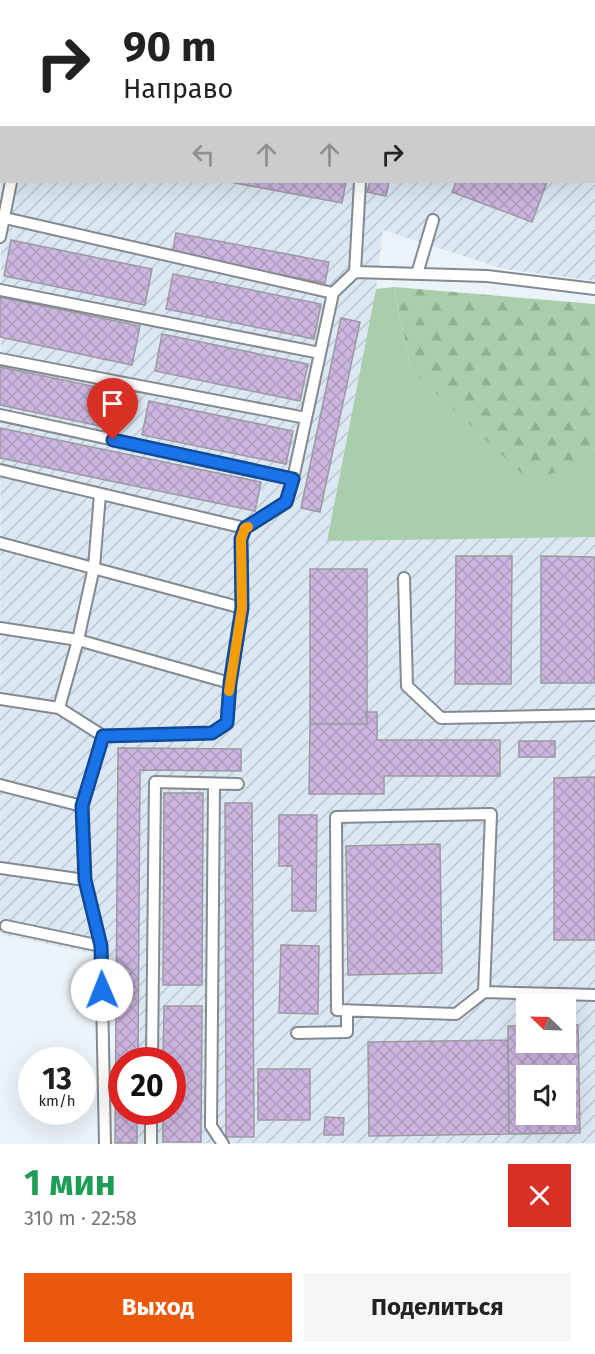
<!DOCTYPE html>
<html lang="ru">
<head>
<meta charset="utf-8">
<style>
	body { margin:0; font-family:"Fira Sans",sans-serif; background:#f6f6f6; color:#222; height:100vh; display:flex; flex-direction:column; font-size:22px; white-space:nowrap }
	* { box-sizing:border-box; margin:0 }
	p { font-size:20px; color:#767676 }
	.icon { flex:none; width:33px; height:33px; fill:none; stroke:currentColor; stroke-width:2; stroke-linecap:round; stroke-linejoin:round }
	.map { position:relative; height:1144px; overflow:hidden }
	.details { display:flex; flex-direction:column; background:#fff; flex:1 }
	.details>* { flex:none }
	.guide { position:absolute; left:0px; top:0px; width:596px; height:183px; box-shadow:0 6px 24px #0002; background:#fff; color:#222; overflow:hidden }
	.needle { width:39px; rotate:293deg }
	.controls { position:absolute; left:516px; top:993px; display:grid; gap:12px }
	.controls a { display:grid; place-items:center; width:60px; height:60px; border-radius:0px; background:#fff; box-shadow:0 6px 24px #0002; font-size:30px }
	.speed { position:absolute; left:18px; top:1047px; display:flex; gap:12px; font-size:30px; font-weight:700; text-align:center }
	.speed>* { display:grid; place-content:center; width:78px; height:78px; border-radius:50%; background:#fff; box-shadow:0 6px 24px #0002; line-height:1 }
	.speed small { font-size:15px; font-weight:400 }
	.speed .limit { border:9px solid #d22; background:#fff; color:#111 }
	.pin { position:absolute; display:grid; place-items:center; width:51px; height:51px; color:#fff; margin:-62px -26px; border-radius:50% 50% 50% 0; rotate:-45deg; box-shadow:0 0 6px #0007 }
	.pin .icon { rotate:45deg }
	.me { position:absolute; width:66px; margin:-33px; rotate:359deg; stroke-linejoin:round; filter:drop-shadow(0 0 4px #0008) }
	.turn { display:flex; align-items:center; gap:21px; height:126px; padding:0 24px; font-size:27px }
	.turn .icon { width:78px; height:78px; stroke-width:2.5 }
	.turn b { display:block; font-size:42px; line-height:51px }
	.lanes { display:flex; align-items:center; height:57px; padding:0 24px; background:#0003; justify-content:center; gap:30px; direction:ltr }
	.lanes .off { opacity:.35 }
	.round { display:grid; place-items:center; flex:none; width:63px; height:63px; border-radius:0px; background:#f6f6f6 }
	.summary { display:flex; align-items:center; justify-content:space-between; height:102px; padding:0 24px }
	h1 { font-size:36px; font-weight:700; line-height:45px; color:#1e9e55 }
	.button { display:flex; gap:12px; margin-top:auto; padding:12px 24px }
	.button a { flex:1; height:69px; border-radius:0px; background:#ea580c; color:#fff; font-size:24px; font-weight:700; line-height:69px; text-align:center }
	.button a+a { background:#f6f6f6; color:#222 }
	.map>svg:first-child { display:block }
	.industrial { fill:url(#industrial-furrows); fill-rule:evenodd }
	.grass { fill:#a9ceac }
	.forest { fill:url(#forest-firs) }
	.building { fill:url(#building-cross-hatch); stroke:#9d99a0; stroke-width:1.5; fill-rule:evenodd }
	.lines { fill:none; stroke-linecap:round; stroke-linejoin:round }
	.service-casing { stroke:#848a8f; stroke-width:14 }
	.service { stroke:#fff; stroke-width:10 }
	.route-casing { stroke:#114b97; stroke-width:15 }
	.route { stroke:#1a73e8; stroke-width:10 }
	.slow { stroke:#f59e0b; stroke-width:10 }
</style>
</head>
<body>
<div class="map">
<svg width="595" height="1144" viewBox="0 0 595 1144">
	<defs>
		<pattern id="industrial-furrows" width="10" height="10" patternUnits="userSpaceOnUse" patternTransform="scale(1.5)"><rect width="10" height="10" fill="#dbe8f3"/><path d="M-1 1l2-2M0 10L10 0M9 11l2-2" fill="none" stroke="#bbc6d0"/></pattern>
		<pattern id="forest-firs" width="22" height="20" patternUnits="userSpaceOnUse" patternTransform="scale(1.5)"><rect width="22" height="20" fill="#a9ceac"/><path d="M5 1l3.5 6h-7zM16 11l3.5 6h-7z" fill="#91b093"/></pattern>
		<pattern id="building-cross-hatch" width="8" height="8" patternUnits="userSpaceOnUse" patternTransform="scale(1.5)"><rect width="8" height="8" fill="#ccb6e0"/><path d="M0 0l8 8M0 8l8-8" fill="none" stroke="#ae9cbf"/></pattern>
	</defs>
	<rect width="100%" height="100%" fill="#ecf3f8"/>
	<path class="industrial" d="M 1,0 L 595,0 L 595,281 L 504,269 L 383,230 L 376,289 L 327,540 L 595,537 L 595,1143 L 115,1143 L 116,958 L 0,934 ZM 2,2 L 594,2 L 594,182 L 2,182 ZM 526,1004 L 566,1004 L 566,1042 L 526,1042 ZM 122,1060 L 172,1060 L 172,1112 L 122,1112 ZM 526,1076 L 566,1076 L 566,1114 L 526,1114 Z"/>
	<path class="grass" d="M 394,287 L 411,370 L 574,467 L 595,449 L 595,537 L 327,541 L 376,289 Z"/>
	<path class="forest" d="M 394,287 L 595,304 L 595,449 L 574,467 L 529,480 L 411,370 Z"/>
	<path class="building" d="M 237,0 L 382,0 L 382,2 L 237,2 Z
		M 230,182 L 346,182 L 342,203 Z
		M 370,182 L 389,182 L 386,196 L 367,192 Z
		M 456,182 L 547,182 L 532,222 L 452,192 Z
		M 176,233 L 329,262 L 325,283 L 172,254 Z
		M 11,240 L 152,269 L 145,305 L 4,276 Z
		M 173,274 L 321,304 L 314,339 L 166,309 Z
		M 0,297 L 140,326 L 132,365 L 0,337 Z
		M 341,318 L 360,322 L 320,512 L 301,508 Z
		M 162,334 L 308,364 L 300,401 L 155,371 Z
		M 0,367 L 126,393 L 119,430 L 0,405 Z
		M 149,401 L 293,431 L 286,464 L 142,435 Z
		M 0,428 L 261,482 L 255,511 L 0,458 Z
		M 456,556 L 512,556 L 511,684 L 455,684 Z
		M 541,556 L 595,557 L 595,683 L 541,683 Z
		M 310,569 L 367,569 L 367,724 L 310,724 Z
		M 366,712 L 377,712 L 377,740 L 500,740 L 500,776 L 384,776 L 384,794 L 309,794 L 310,724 L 367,724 Z
		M 519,741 L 555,741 L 555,757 L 519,757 Z
		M 118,748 L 241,749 L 241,771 L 140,770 L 138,1060 L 122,1060 L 122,1112 L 137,1112 L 137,1143 L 115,1143 Z
		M 595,777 L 595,940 L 554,940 L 554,778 Z
		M 164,793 L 203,793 L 202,985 L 163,985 Z
		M 225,803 L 252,803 L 254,1137 L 226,1137 Z
		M 279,815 L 317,815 L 316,911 L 292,911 L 292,866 L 279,866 Z
		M 440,844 L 442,973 L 348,975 L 346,846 Z
		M 281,945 L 319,946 L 318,1014 L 279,1013 Z
		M 164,1006 L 202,1006 L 201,1142 L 163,1142 L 163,1112 L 172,1112 L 172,1060 L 163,1060 Z
		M 566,1025 L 578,1025 L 580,1133 L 509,1134 L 508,1026 L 526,1026 L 526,1042 L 566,1042 ZM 526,1076 L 566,1076 L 566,1114 L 526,1114 Z
		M 508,1040 L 509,1134 L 369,1136 L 368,1042 Z
		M 258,1069 L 310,1069 L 310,1120 L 258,1120 Z
		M 325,1117 L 344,1118 L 343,1135 L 324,1135 Z"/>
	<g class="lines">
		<g class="service-casing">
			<path id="service" d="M 142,0 L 149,2
				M 43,2 L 43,0
				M 217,2 L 218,0
				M 395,2 L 395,0
				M 0,146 L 2,146
				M 5,218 L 333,293
				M 0,237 L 11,182
				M 355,272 L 487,276 L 595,289
				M 417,274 L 433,220
				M 0,290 L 320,353
				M 0,359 L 306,418
				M 0,415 L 293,479
				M 0,470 L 245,528
				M 0,543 L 242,608
				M 404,578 L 407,686 L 441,718 L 595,715
				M 0,628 L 78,640 L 230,683
				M 0,699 L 59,708 L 103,736 L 212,733 L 227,723 L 230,683 L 242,608 L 241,539 L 245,528 L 286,503 L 293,479 L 333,293 L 355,272 L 360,182
				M 59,708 L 78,640 L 94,567 L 100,494
				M 103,736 L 82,806 L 85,880 L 101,946 L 105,1144
				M 214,784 L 211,1126 L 223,1144
				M 0,785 L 82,806
				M 491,814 L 484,992 L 456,1014 L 337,1010 L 336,817 Z
				M 0,868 L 85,880
				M 6,926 L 101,946
				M 484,992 L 595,995
				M 297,1033 L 347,1032 L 347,1011
				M 152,1060 L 155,782 L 238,784
				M 151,1144 L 151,1112"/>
		</g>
		<use href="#service" class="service"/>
	</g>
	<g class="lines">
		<g class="route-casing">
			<path id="route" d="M 102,990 L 101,946 L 85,880 L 82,806 L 103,736 L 212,733 L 227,723 L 230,683 L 242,608 L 241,539 L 245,528 L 286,502 L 293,479 L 113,440"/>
		</g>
		<use href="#route" class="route"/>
		<path class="slow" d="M 229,691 L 242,608 L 241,539 L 245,528 L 248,527"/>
	</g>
</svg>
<div class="controls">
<a><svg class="needle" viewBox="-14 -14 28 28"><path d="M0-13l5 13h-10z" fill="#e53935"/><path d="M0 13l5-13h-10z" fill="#767676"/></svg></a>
<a><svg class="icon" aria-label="sound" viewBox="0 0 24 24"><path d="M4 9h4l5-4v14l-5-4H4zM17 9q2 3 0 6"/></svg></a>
</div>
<div class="speed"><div>13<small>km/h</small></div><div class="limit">20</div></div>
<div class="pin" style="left:113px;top:440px;background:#d93025"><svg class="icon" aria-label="arrive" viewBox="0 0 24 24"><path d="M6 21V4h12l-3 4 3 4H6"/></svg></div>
<svg class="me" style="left:102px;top:990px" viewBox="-20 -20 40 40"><circle r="19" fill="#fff"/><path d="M0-13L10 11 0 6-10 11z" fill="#1a73e8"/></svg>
<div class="guide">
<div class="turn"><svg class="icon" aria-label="right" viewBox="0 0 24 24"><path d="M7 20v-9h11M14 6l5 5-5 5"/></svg><div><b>90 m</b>Направо</div></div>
<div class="lanes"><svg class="icon off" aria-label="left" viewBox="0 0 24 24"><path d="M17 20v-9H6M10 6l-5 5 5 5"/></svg><svg class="icon off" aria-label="ahead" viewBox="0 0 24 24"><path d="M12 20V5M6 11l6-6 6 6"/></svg><svg class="icon off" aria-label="ahead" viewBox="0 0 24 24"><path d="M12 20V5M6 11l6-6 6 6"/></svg><svg class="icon" aria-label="right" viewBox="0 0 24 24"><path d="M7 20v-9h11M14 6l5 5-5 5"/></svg></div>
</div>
</div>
<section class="details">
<div class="summary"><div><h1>1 мин</h1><p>310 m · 22:58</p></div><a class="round" style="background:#d93025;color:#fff"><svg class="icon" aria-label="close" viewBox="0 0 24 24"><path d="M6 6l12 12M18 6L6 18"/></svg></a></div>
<div class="button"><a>Выход</a><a>Поделиться</a></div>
</section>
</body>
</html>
